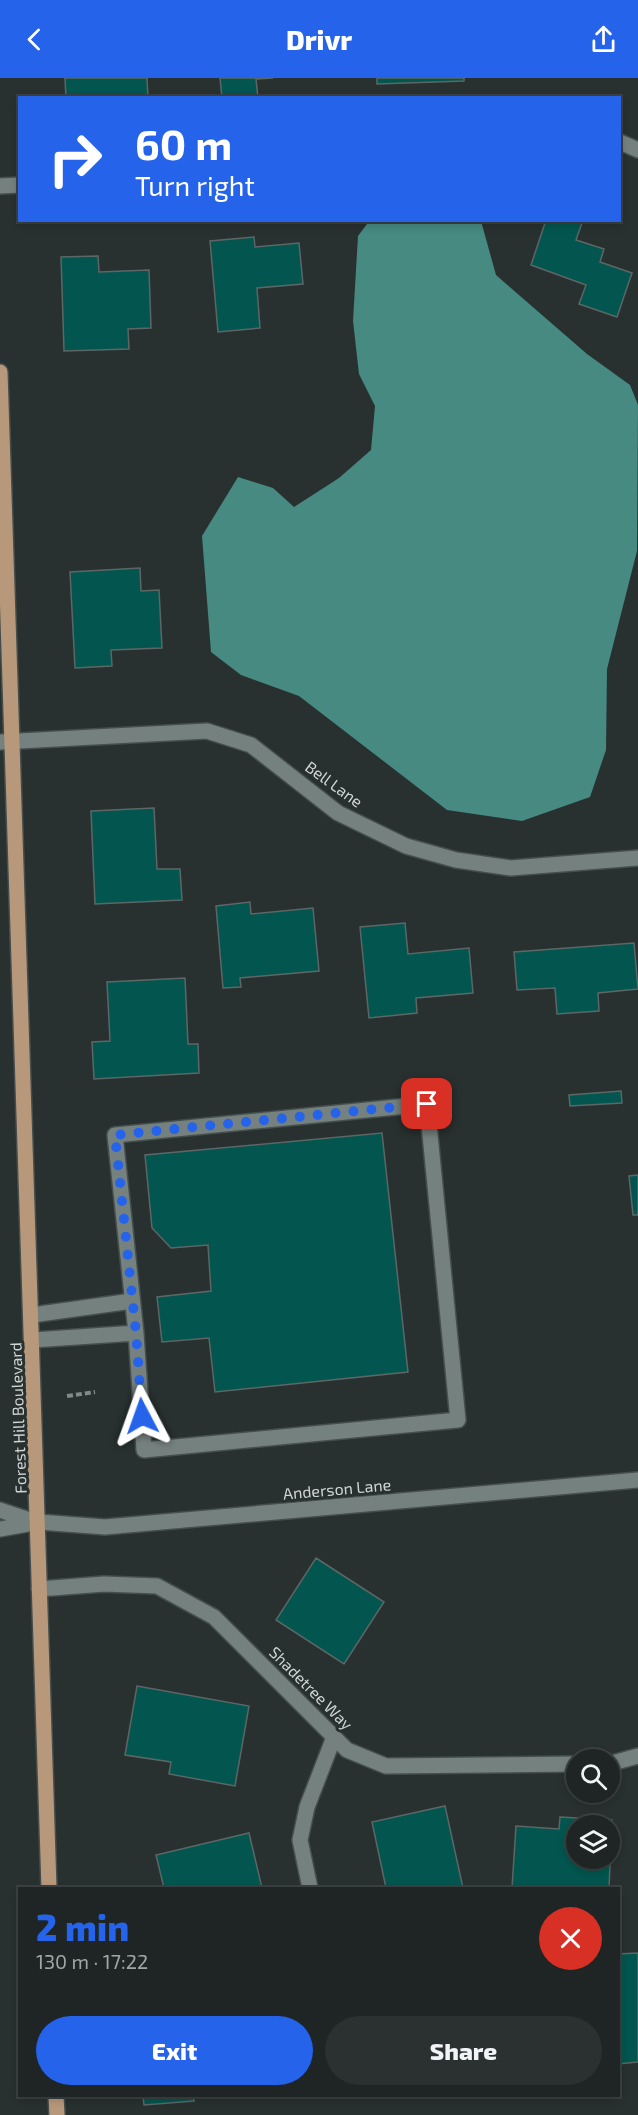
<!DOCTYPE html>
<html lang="en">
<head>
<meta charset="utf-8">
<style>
	body { margin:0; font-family:"Exo 2",sans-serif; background:#2b3131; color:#f1f3f6; height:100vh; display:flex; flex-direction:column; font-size:22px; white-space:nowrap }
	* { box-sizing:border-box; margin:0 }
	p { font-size:20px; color:#a1a5a6 }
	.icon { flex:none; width:33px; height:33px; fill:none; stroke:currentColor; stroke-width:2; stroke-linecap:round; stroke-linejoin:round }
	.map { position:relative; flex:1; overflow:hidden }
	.panel { position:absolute; left:18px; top:1809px; width:602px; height:210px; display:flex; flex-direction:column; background:#1e2524; border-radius:0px; box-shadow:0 3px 9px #0003,0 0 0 2px #3c4241 }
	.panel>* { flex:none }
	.banner { position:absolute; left:18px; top:18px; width:603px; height:126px; border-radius:0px; box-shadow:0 3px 9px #0003,0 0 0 2px #3c4241; background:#2563eb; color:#fff; overflow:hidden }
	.fabs { position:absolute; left:566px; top:1671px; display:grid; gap:12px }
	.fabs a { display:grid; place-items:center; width:54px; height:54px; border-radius:50%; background:#1e2524; box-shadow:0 3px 9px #0003,0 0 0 2px #3c4241; font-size:30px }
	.pin { position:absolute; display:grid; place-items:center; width:51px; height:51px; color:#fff; margin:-26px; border-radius:12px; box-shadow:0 3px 9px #0006 }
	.me { position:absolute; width:66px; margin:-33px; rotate:356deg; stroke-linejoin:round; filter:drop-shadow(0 0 4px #0008) }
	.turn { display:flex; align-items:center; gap:21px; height:126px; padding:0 18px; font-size:27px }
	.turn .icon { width:78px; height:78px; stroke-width:2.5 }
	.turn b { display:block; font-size:42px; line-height:51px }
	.round { display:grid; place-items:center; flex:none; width:63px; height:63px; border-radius:32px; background:#2b3131 }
	.overview { display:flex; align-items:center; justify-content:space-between; height:102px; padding:0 18px }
	h1 { font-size:36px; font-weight:800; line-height:45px; color:#2563eb }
	.action { display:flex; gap:12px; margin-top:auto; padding:12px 18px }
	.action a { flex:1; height:69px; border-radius:36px; background:#2563eb; color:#fff; font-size:24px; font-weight:800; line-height:69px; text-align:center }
	.action a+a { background:#2b3131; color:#f1f3f6 }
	header { display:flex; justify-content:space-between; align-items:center; height:78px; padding:0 18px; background:#2563eb; color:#fff; font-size:27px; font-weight:800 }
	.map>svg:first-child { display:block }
	.water { fill:#468a82 }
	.building { fill:#03554f; stroke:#5c6765; stroke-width:1.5; fill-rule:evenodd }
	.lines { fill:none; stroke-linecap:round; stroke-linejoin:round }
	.minor-casing { stroke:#454e4d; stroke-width:18 }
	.major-casing { stroke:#454e4d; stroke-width:18 }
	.path { stroke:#828988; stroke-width:4; stroke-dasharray:6 3; stroke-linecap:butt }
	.minor { stroke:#75817f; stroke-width:15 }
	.major { stroke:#b8987b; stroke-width:15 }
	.route { stroke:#2563eb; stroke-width:10; stroke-dasharray:0 18 }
	.labels { text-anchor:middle; stroke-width:6; stroke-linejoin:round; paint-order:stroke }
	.street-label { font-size:16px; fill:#cfd5d4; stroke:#283130 }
</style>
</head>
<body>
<header><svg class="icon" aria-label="back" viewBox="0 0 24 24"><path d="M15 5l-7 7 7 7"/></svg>Drivr<svg class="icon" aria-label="share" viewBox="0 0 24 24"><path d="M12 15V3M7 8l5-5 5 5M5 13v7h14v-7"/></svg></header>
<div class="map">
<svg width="638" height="2037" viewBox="0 0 638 2037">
	<rect width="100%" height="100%" fill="#283130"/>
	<path class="water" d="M 370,142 L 481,143 L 496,197 L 587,276 L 630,307 L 638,327 L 637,473 L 607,591 L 606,672 L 590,719 L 522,743 L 447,732 L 299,618 L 241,597 L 211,574 L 202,458 L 238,399 L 273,410 L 294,429 L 339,400 L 371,372 L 375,328 L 359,296 L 353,243 L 358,158 Z"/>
	<path class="building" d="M 65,0 L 147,0 L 148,20 L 66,20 Z
		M 220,0 L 273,0 L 256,1 L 258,20 L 222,20 Z
		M 377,0 L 464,0 L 464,3 L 377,6 Z
		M 546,142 L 574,142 L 582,145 L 576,162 L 604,171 L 600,184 L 632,195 L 617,239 L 579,226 L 586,207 L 531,187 Z
		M 254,159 L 255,169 L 299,165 L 303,206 L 257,210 L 260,250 L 218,254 L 210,163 Z
		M 98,178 L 99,194 L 149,192 L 151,250 L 128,251 L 129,271 L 64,273 L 61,179 Z
		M 140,490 L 141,513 L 159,512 L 162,570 L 111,572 L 112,588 L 75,590 L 70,494 Z
		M 154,730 L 157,791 L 180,791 L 182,822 L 95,826 L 91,733 Z
		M 250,824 L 251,836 L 313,830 L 319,893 L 240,900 L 241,909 L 223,910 L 216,828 Z
		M 405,845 L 408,876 L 469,870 L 473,915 L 416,920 L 417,935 L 369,940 L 360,849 Z
		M 634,865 L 638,911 L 598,915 L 599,933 L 557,936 L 555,910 L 517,912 L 514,874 Z
		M 185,900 L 188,966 L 198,966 L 199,995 L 94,1001 L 92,964 L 110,963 L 107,904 Z
		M 621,1013 L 622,1025 L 570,1028 L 569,1017 Z
		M 382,1055 L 408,1294 L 215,1314 L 209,1260 L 162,1264 L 157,1219 L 211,1213 L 208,1167 L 171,1170 L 152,1150 L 145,1077 Z
		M 638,1097 L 638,1137 L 633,1137 L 629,1098 Z
		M 316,1480 L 384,1524 L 344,1586 L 276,1542 Z
		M 137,1608 L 249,1628 L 235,1708 L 169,1696 L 171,1684 L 125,1677 Z
		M 445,1728 L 463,1810 L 386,1810 L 372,1744 Z
		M 560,1739 L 612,1742 L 609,1810 L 512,1810 L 516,1748 L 559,1751 ZM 576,1748 L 609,1748 L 609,1780 L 576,1780 Z
		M 249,1755 L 262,1810 L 164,1810 L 156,1777 Z
		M 638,1875 L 638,1984 L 618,1986 L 618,1876 Z
		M 143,2018 L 193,2018 L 194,2023 L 144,2027 Z"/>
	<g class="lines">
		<g class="minor-casing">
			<path id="minor" d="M 620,64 L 638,72
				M 0,108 L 20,107
				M 0,664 L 207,653 L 251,667 L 338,735 L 406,768 L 456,782 L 511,790 L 638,780
				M 427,1026 L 458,1342 L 144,1372 L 136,1255 L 115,1057 Z
				M 32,1237 L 132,1223
				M 33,1262 L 136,1255
				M 0,1432 L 36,1444
				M 0,1451 L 39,1444 L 105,1449 L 638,1402
				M 39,1511 L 104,1506 L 157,1508 L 214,1539 L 347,1672 L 386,1688 L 576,1686
				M 609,1686 L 638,1678
				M 310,1810 L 300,1762 L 307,1729 L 334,1659"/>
		</g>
		<g class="major-casing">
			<path id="major" d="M 0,294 L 49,1810
				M 56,2018 L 57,2037"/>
		</g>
		<path class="path" d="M 67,1318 L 95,1314"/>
		<use href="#minor" class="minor"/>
		<use href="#major" class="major"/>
	</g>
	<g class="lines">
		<path class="route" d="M 142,1338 L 136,1255 L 115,1057 L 427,1026"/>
	</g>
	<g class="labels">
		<g class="street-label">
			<text transform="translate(334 706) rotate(36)" y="6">Bell Lane</text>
			<text transform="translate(18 1340) rotate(-92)" y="6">Forest Hill Boulevard</text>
			<text transform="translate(337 1411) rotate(-5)" y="6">Anderson Lane</text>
			<text transform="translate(311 1610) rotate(45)" y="6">Shadetree Way</text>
		</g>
	</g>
</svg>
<div class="fabs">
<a><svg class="icon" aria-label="search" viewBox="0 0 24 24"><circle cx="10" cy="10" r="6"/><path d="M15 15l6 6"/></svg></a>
<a><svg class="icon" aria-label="layers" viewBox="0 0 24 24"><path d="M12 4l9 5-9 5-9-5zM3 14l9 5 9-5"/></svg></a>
</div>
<div class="pin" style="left:427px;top:1026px;background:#d93025"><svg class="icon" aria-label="arrive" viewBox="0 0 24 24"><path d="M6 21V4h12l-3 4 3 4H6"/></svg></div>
<svg class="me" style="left:142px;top:1338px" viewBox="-20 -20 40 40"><path d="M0-17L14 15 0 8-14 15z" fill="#2563eb" stroke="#fff" stroke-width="4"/></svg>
<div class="banner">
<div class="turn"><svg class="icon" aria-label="right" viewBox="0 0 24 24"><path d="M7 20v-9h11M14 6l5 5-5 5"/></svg><div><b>60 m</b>Turn right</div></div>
</div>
<section class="panel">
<div class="overview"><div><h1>2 min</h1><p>130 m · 17:22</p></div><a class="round" style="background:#d93025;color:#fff"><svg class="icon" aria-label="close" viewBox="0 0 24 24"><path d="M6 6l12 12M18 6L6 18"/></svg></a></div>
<div class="action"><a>Exit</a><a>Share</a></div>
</section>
</div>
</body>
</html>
